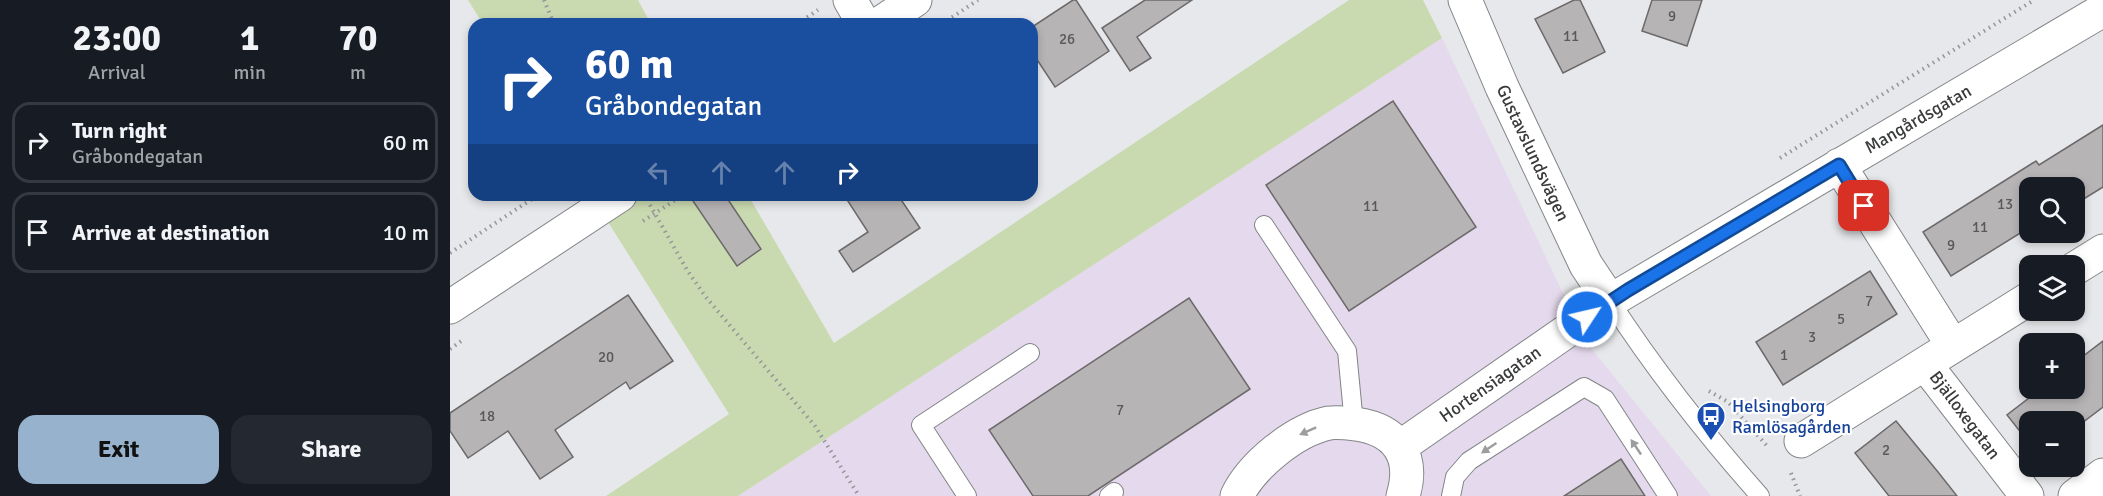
<!DOCTYPE html>
<html lang="en">
<head>
<meta charset="utf-8">
<style>
	body { margin:0; font-family:Signika,sans-serif; background:#242831; color:#f1f3f6; height:100vh; display:flex; flex-direction:column; font-size:22px; white-space:nowrap }
	* { box-sizing:border-box; margin:0 }
	p { font-size:20px; color:#9ea1a6 }
	.icon { flex:none; width:33px; height:33px; fill:none; stroke:currentColor; stroke-width:2; stroke-linecap:round; stroke-linejoin:round }
	.map { position:relative; flex:1; overflow:hidden }
	.panel { display:flex; flex-direction:column; background:#171b24; width:450px }
	.panel>* { flex:none }
	.top-card { position:absolute; left:18px; top:18px; width:570px; height:183px; border-radius:18px; box-shadow:0 3px 9px #0003; background:#1a4fa0; color:#fff; overflow:hidden }
	.fabs { position:absolute; left:1569px; top:177px; display:grid; gap:12px }
	.fabs a { display:grid; place-items:center; width:66px; height:66px; border-radius:12px; background:#171b24; box-shadow:0 3px 9px #0003; font-size:30px }
	.pin { position:absolute; display:grid; place-items:center; width:51px; height:51px; color:#fff; margin:-26px; border-radius:12px; box-shadow:0 3px 9px #0006 }
	.me { position:absolute; width:66px; margin:-33px; rotate:55deg; stroke-linejoin:round; filter:drop-shadow(0 0 4px #0008) }
	.turn { display:flex; align-items:center; gap:21px; height:126px; padding:0 18px; font-size:27px }
	.turn .icon { width:78px; height:78px; stroke-width:2.5 }
	.turn b { display:block; font-size:42px; line-height:51px }
	.lanes { display:flex; align-items:center; height:57px; padding:0 18px; background:#0003; justify-content:center; gap:30px; direction:ltr }
	.lanes .off { opacity:.35 }
	.eta { display:flex; justify-content:space-evenly; align-items:center; height:102px; text-align:center }
	.eta b { font-size:36px; font-weight:800; line-height:42px }
	.action { display:flex; gap:12px; margin-top:auto; padding:12px 18px }
	.action a { flex:1; height:69px; border-radius:18px; background:#97b2cc; color:#111; font-size:24px; font-weight:800; line-height:69px; text-align:center }
	.action a+a { background:#242831; color:#f1f3f6 }
	ul { padding:0; list-style:none }
	li { display:flex; align-items:center; gap:18px; height:81px; margin:0 12px 9px; padding:0 6px; border:3px solid #363941; border-radius:18px }
	li div { flex:1 }
	li b { display:block; font-size:22px }
	li em { font-style:normal }
	main { display:flex; flex:1; min-height:0 }
	.map>svg:first-child { display:block }
	.industrial { fill:#e5d9ed }
	.green { fill:#cadab0 }
	.building { fill:#b7b4b5; stroke:#6c696a; stroke-width:1.5 }
	.lines { fill:none; stroke-linecap:round; stroke-linejoin:round }
	.lane-casing { stroke:#838587; stroke-width:20 }
	.street-casing { stroke:#838587; stroke-width:35 }
	.secondary-casing { stroke:#838587; stroke-width:35 }
	.path { stroke:#949698; stroke-width:4; stroke-dasharray:1.5 4.5; stroke-linecap:butt }
	.lane { stroke:#fff; stroke-width:18 }
	.street { stroke:#fff; stroke-width:33 }
	.secondary { stroke:#fff; stroke-width:33 }
	.oneway { fill:#9c9d9e }
	.route-casing { stroke:#114b97; stroke-width:15 }
	.route { stroke:#1a73e8; stroke-width:10 }
	.labels { text-anchor:middle; stroke-width:4.5; stroke-linejoin:round; paint-order:stroke }
	.number-label { font-size:15px; fill:#59595a }
	.street-label { font-size:18px; fill:#3a3b3c; stroke:#fff }
	.transit-label { font-size:18px; fill:#164399; stroke:#fff; text-anchor:start }
</style>
</head>
<body>
<main>
<section class="panel">
<div class="eta">
<div><b>23:00</b><p>Arrival</p></div>
<div><b>1</b><p>min</p></div>
<div><b>70</b><p>m</p></div>
</div>
<ul>
<li><svg class="icon" aria-label="right" viewBox="0 0 24 24"><path d="M7 20v-9h11M14 6l5 5-5 5"/></svg><div><b>Turn right</b><p>Gråbondegatan</p></div><em>60 m</em></li>
<li><svg class="icon" aria-label="arrive" viewBox="0 0 24 24"><path d="M6 21V4h12l-3 4 3 4H6"/></svg><div><b>Arrive at destination</b></div><em>10 m</em></li>
</ul>
<div class="action"><a>Exit</a><a>Share</a></div>
</section>
<div class="map">
<svg width="1653" height="496" viewBox="0 0 1653 496">
	<rect width="100%" height="100%" fill="#e6e8eb"/>
	<path class="industrial" d="M 992,38 L 1136,342 L 1261,496 L 288,496 Z"/>
	<path class="green" d="M 18,0 L 188,0 L 201,24 L 33,24 Z
		M 899,0 L 973,0 L 992,38 L 288,496 L 156,496 L 279,414 L 141,195 L 298,195 L 384,343 Z"/>
	<path class="building" d="M 623,0 L 626,0 L 659,51 L 605,87 L 582,52 L 582,27 Z
		M 695,0 L 742,0 L 687,37 L 701,58 L 680,71 L 652,28 Z
		M 1124,0 L 1130,0 L 1155,52 L 1113,73 L 1085,19 Z
		M 1202,0 L 1252,0 L 1237,46 L 1192,31 Z
		M 943,101 L 1026,227 L 899,311 L 816,185 Z
		M 1653,125 L 1653,187 L 1624,205 L 1624,188 L 1580,188 L 1580,227 L 1501,276 L 1473,232 L 1586,161 L 1589,165 Z
		M 239,195 L 275,195 L 311,249 L 287,266 Z
		M 394,195 L 448,195 L 470,228 L 403,272 L 389,251 L 418,232 Z
		M 1420,271 L 1447,314 L 1333,385 L 1306,342 Z
		M 178,295 L 223,361 L 180,389 L 176,382 L 105,430 L 123,457 L 90,479 L 58,431 L 18,458 L 0,431 L 0,413 Z
		M 739,298 L 800,389 L 638,496 L 583,496 L 539,430 Z
		M 1653,341 L 1653,407 L 1624,429 L 1624,422 L 1580,422 L 1580,444 L 1557,415 L 1592,388 L 1624,388 L 1624,363 Z
		M 1446,421 L 1488,472 L 1507,496 L 1439,496 L 1405,453 Z
		M 1171,459 L 1195,496 L 1114,496 Z"/>
	<g class="lines">
		<g class="lane-casing">
			<path id="lane" d="M 814,225 L 897,351 L 904,424
				M 1160,301 C 1205,370 1255,434 1310,496
				M 517,496 L 471,425 L 580,353
				M 659,496 L 664,492
				M 1001,496 L 1005,477 L 1019,461 L 1134,387 L 1155,399 L 1218,496"/>
		</g>
		<g class="street-casing">
			<path id="street" d="M 400,0 L 414,24
				M 429,24 L 465,0
				M 1389,165 L 1503,346
				M 1624,269 L 1653,251
				M 1160,301 L 1653,10
				M 0,307 L 170,195
				M 1475,364 L 1577,496
				M 1351,441 L 1580,298
				M 1625,496 L 1653,475"/>
		</g>
		<g class="secondary-casing">
			<path id="secondary" d="M 950,447 L 1160,301 L 1136,265 L 1052,87 L 1015,0
				M 787,496 C 802,465 845,430 879,423 C 887,422 897,423 906,424 C 947,430 965,456 953,496"/>
		</g>
		<path class="path" d="M 94,0 L 104,24
			M 347,24 L 368,10
			M 492,24 L 528,0
			M 1330,158 L 1584,0
			M 200,205 L 237,270 L 255,296 L 365,426 L 409,496
			M 193,221 L 233,195
			M 0,253 L 88,195
			M 0,349 L 14,339
			M 1259,391 L 1278,402 L 1318,447
			M 1341,473 L 1350,496"/>
		<use href="#lane" class="lane"/>
		<use href="#street" class="street"/>
		<use href="#secondary" class="secondary"/>
	</g>
	<defs><path id="oneway-solid" d="M-6-.8H1V-3.2L6.5 0L1 3.2V.8H-6Z" transform="scale(1.5)"/></defs>
	<g class="oneway">
		<use href="#oneway-solid" transform="translate(858 431) rotate(156)"/>
		<use href="#oneway-solid" transform="translate(1186 447) rotate(-124)"/>
		<use href="#oneway-solid" transform="translate(1039 448) rotate(146)"/>
	</g>
	<g class="lines">
		<g class="route-casing">
			<path id="route" d="M 1137,317 L 1178,290 L 1389,165 L 1414,206"/>
		</g>
		<use href="#route" class="route"/>
	</g>
	<defs>
		<g id="bus-pin" transform="scale(1.5)"><path d="M0 17L-7.5 6A9.5 9.5 0 1 1 7.5 6Z" fill="#1a4fb4" stroke="#fff"/><path d="M-5-6H5V4H4V6H2V4H-2V6H-4V4H-5ZM-3.5-4V0h7V-4ZM-3.5 1.2v1.5H-2V1.2ZM2 1.2v1.5H3.5V1.2Z" fill="#fff"/></g>
	</defs>
	<g fill-rule="evenodd">
		<use href="#bus-pin" x="1261" y="416"/>
	</g>
	<g class="labels">
		<g class="number-label">
			<text x="1222" y="21">9</text>
			<text x="1121" y="41">11</text>
			<text x="617" y="44">26</text>
			<text x="1555" y="209">13</text>
			<text x="921" y="211">11</text>
			<text x="1530" y="232">11</text>
			<text x="1501" y="250">9</text>
			<text x="1419" y="306">7</text>
			<text x="1391" y="324">5</text>
			<text x="1362" y="342">3</text>
			<text x="1334" y="360">1</text>
			<text x="156" y="362">20</text>
			<text x="670" y="415">7</text>
			<text x="37" y="421">18</text>
			<text x="1436" y="455">2</text>
		</g>
		<g class="street-label">
			<text transform="translate(1468 119) rotate(-30)" y="6">Mangårdsgatan</text>
			<text transform="translate(1083 153) rotate(65)" y="6">Gustavslundsvägen</text>
			<text transform="translate(1040 384) rotate(-35)" y="6">Hortensiagatan</text>
			<text transform="translate(1515 415) rotate(53)" y="6">Bjälloxegatan</text>
		</g>
		<g class="transit-label">
			<text x="1282" y="412">Helsingborg<tspan x="1282" dy="21">Ramlösagården</tspan></text>
		</g>
	</g>
</svg>
<div class="fabs">
<a><svg class="icon" aria-label="search" viewBox="0 0 24 24"><circle cx="10" cy="10" r="6"/><path d="M15 15l6 6"/></svg></a>
<a><svg class="icon" aria-label="layers" viewBox="0 0 24 24"><path d="M12 4l9 5-9 5-9-5zM3 14l9 5 9-5"/></svg></a>
<a>+</a>
<a>−</a>
</div>
<div class="pin" style="left:1414px;top:206px;background:#d93025"><svg class="icon" aria-label="arrive" viewBox="0 0 24 24"><path d="M6 21V4h12l-3 4 3 4H6"/></svg></div>
<svg class="me" style="left:1137px;top:317px" viewBox="-20 -20 40 40"><circle r="17" fill="#1a73e8" stroke="#fff" stroke-width="3"/><path d="M0-11L8 9 0 5-8 9z" fill="#fff"/></svg>
<div class="top-card">
<div class="turn"><svg class="icon" aria-label="right" viewBox="0 0 24 24"><path d="M7 20v-9h11M14 6l5 5-5 5"/></svg><div><b>60 m</b>Gråbondegatan</div></div>
<div class="lanes"><svg class="icon off" aria-label="left" viewBox="0 0 24 24"><path d="M17 20v-9H6M10 6l-5 5 5 5"/></svg><svg class="icon off" aria-label="ahead" viewBox="0 0 24 24"><path d="M12 20V5M6 11l6-6 6 6"/></svg><svg class="icon off" aria-label="ahead" viewBox="0 0 24 24"><path d="M12 20V5M6 11l6-6 6 6"/></svg><svg class="icon" aria-label="right" viewBox="0 0 24 24"><path d="M7 20v-9h11M14 6l5 5-5 5"/></svg></div>
</div>
</div>
</main>
</body>
</html>
